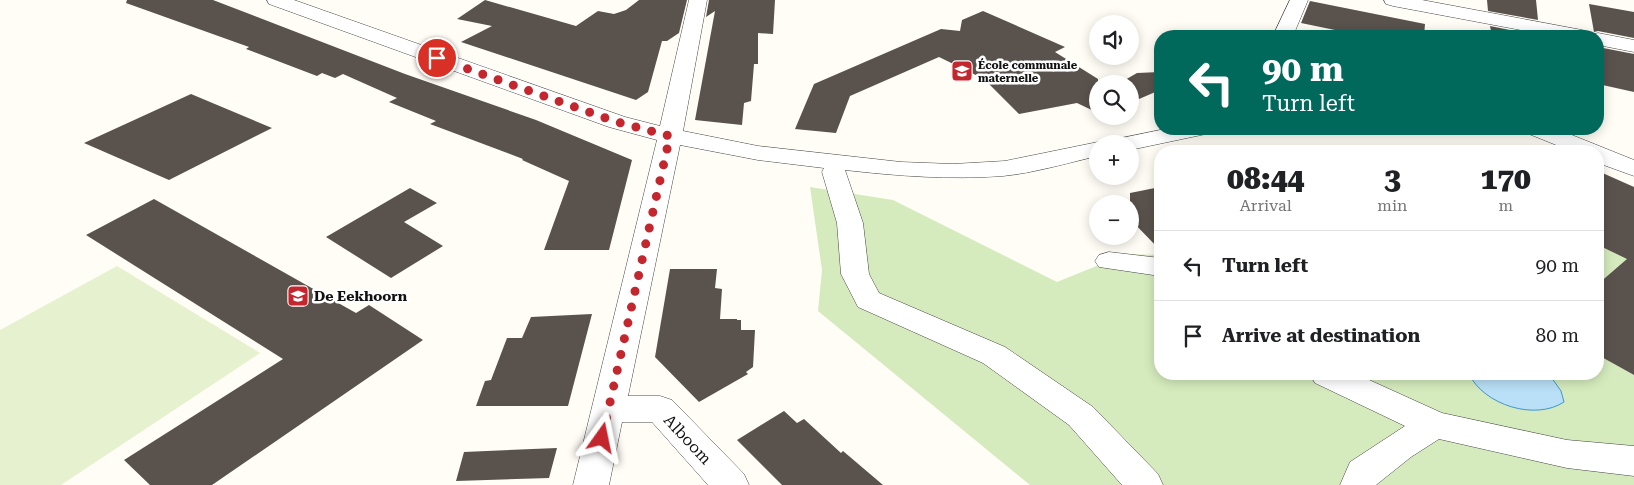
<!DOCTYPE html>
<html lang="en">
<head>
<meta charset="utf-8">
<style>
	body { margin:0; font-family:"Roboto Serif",serif; background:#f2f2f2; color:#202124; height:100vh; display:flex; flex-direction:column; font-size:19px; white-space:nowrap }
	* { box-sizing:border-box; margin:0 }
	p { font-size:16px; color:#757577 }
	.icon { flex:none; width:28px; height:28px; fill:none; stroke:currentColor; stroke-width:2; stroke-linecap:round; stroke-linejoin:round }
	.map { position:relative; flex:1; overflow:hidden }
	.side { position:absolute; left:1154px; top:145px; width:450px; height:235px; display:flex; flex-direction:column; background:#fff; border-radius:20px; box-shadow:0 2px 12px #0003 }
	.side>* { flex:none }
	.hud { position:absolute; left:1154px; top:30px; width:450px; height:105px; border-radius:20px; box-shadow:0 2px 12px #0003; background:#00695c; color:#fff; overflow:hidden }
	.tools { position:absolute; left:1089px; top:15px; display:grid; gap:10px }
	.tools a { display:grid; place-items:center; width:50px; height:50px; border-radius:50%; background:#fff; box-shadow:0 2px 12px #0003; font-size:25px }
	.pin { position:absolute; display:grid; place-items:center; width:42px; height:42px; color:#fff; margin:-21px; border:2px solid #fff; border-radius:50%; box-shadow:0 1px 5px #0007 }
	.me { position:absolute; width:55px; margin:-28px; rotate:12deg; stroke-linejoin:round; filter:drop-shadow(0 0 4px #0008) }
	.turn { display:flex; align-items:center; gap:18px; height:105px; padding:0 25px; font-size:22px }
	.turn .icon { width:65px; height:65px; stroke-width:2.5 }
	.turn b { display:block; font-size:35px; line-height:42px }
	.eta { display:flex; justify-content:space-evenly; align-items:center; height:85px; text-align:center }
	.eta b { font-size:30px; font-weight:800; line-height:35px }
	ul { padding:0; list-style:none }
	li { display:flex; align-items:center; gap:15px; height:70px; padding:0 25px; border-top:1px solid #e0e0e0 }
	li div { flex:1 }
	li b { display:block; font-size:19px }
	li em { font-style:normal }
	.map>svg:first-child { display:block }
	.green { fill:#d5ebbd }
	.pitch { fill:#e6f2cf }
	.water { fill:#b9e0f7; stroke:#3f96cf }
	.building { fill:#5a524d }
	.lines { fill:none; stroke-linecap:round; stroke-linejoin:round }
	.minor-casing { stroke:#444; stroke-width:1 }
	.minor { fill:#fff; fill-rule:evenodd }
	.route { stroke:#c4262e; stroke-width:9; stroke-dasharray:0 16.2 }
	.labels { text-anchor:middle; stroke-width:5; stroke-linejoin:round; paint-order:stroke }
	.far-poi-label { font-size:11px; font-weight:bold; fill:#111; stroke:#fff; text-anchor:start }
	.poi-label { font-size:14px; font-weight:bold; fill:#111; stroke:#fff; text-anchor:start }
	.near-street-label { font-size:16px; fill:#111; stroke:#fff }
</style>
</head>
<body>
<div class="map">
<svg width="1634" height="485" viewBox="0 0 1634 485">
	<rect width="100%" height="100%" fill="#fffdf5"/>
	<path class="green" d="M 810,187 L 893,200 L 1057,282 L 1126,254 L 1160,255 L 1160,374 L 1598,374 L 1598,355 L 1634,375 L 1634,485 L 1030,485 L 818,311 L 822,270 Z
		M 1598,245 L 1634,262 L 1634,276 L 1617,268 L 1598,284 Z"/>
	<path class="pitch" d="M 117,266 L 260,353 L 61,485 L 0,485 L 0,330 Z"/>
	<path class="water" d="M 1469,374 L 1549,374 L 1561,391 L 1564,402 C 1535,421 1484,405 1469,374 Z"/>
	<path class="building" d="M 127,0 L 213,0 L 405,74 L 536,120 L 632,160 L 609,250 L 544,250 L 569,181 L 522,160 L 523,159 L 430,124 L 436,121 L 389,102 L 397,98 L 343,74 L 335,78 L 322,73 L 317,76 L 246,49 L 249,47 L 126,3 Z
		M 485,0 L 576,26 L 598,11 L 614,14 L 626,10 L 639,0 L 687,0 L 679,33 L 667,41 L 662,41 L 648,92 L 636,100 L 461,42 L 492,26 L 457,19 Z
		M 709,0 L 775,0 L 773,34 L 758,33 L 758,64 L 754,64 L 751,101 L 744,103 L 742,125 L 695,120 L 715,11 L 706,17 Z
		M 1487,0 L 1536,0 L 1538,20 L 1488,11 Z
		M 1310,1 L 1425,24 L 1424,36 L 1364,36 L 1301,23 Z
		M 1589,4 L 1634,12 L 1634,38 L 1598,31 L 1594,32 Z
		M 983,11 L 1065,47 L 1055,52 L 1098,79 L 1098,113 L 1077,103 L 1019,114 L 984,79 L 939,57 L 850,96 L 836,133 L 795,129 L 814,84 L 941,29 L 960,31 L 962,20 Z
		M 1490,26 L 1540,36 L 1492,36 Z
		M 1598,47 L 1634,54 L 1634,92 L 1598,84 Z
		M 1160,72 L 1160,90 L 1132,102 L 1130,100 L 1130,84 L 1118,84 L 1137,73 Z
		M 191,94 L 272,128 L 169,180 L 84,143 Z
		M 1598,171 L 1634,187 L 1634,375 L 1598,355 L 1598,284 L 1627,259 L 1598,245 Z
		M 1160,187 L 1160,250 L 1130,219 L 1130,193 Z
		M 410,188 L 437,203 L 404,222 L 443,246 L 391,278 L 326,237 Z
		M 154,199 L 356,313 L 369,305 L 423,340 L 212,485 L 150,485 L 124,460 L 283,359 L 86,235 Z
		M 670,269 L 717,269 L 715,288 L 722,289 L 720,319 L 737,319 L 737,320 L 741,320 L 741,330 L 755,330 L 753,367 L 746,372 L 748,374 L 699,402 L 655,357 Z
		M 592,314 L 568,406 L 476,406 L 485,381 L 491,380 L 507,338 L 522,338 L 531,317 Z
		M 784,411 L 797,423 L 804,419 L 841,453 L 843,451 L 883,485 L 782,485 L 737,440 Z
		M 557,448 L 549,478 L 456,481 L 464,452 Z"/>
	<g class="lines">
		<g class="minor-casing">
			<path id="minor" d="M 267,0 L 294,0 L 625,117 L 660,126 L 689,0 L 707,0 L 683,131 L 758,146 L 901,162 L 953,164 L 1005,161 L 1098,142 L 1106,144 L 1098,144 L 1098,156 C 1067,163 1034,173 1003,176 C 950,180 898,176 845,170 L 863,223 L 869,274 L 879,293 L 1005,347 L 1093,407 L 1158,474 L 1163,485 L 1122,485 L 1069,425 L 983,363 L 858,307 L 841,274 L 837,223 L 822,172 L 824,168 L 758,160 L 680,145 L 628,396 L 660,396 L 672,400 L 744,474 L 749,485 L 708,485 L 652,422 L 622,422 L 609,485 L 573,485 L 657,140 L 609,127 L 269,4 Z
				M 1290,0 L 1308,0 L 1293,36 L 1273,36 Z
				M 1384,0 L 1422,0 L 1582,30 L 1589,32 L 1591,35 L 1598,33 L 1634,40 L 1634,52 L 1598,45 L 1598,36 L 1553,36 L 1393,6 L 1386,4 Z
				M 1165,129 L 1210,129 L 1206,134 L 1130,150 L 1130,144 L 1113,144 L 1117,139 Z
				M 1525,129 L 1557,129 L 1634,160 L 1634,176 L 1598,163 L 1598,151 L 1571,151 L 1529,134 Z
				M 1109,252 L 1160,258 L 1160,276 L 1099,267 L 1095,261 L 1099,255 Z
				M 1310,374 L 1356,374 L 1442,413 L 1567,440 L 1634,446 L 1634,476 L 1567,468 L 1439,439 L 1411,457 L 1376,485 L 1340,485 L 1350,462 L 1405,426 L 1315,383 Z"/>
		</g>
		<use href="#minor" class="minor"/>
	</g>
	<g class="lines">
		<path class="route" d="M 437,58 L 617,122 L 670,136 L 602,438"/>
	</g>
	<defs>
		<g id="school-square" transform="scale(1.125)"><rect x="-9" y="-9" width="18" height="18" rx="4" fill="#c4262e" stroke="#fff"/><path d="M0-5L7-2L0 1L-7-2ZM-4 1L0 2.5L4 1V4Q0 6-4 4Z" fill="#fff"/></g>
	</defs>
	<g fill-rule="evenodd">
		<use href="#school-square" x="962" y="71"/>
		<use href="#school-square" x="298" y="296"/>
	</g>
	<g class="labels">
		<g class="far-poi-label">
			<text x="978" y="69">École communale<tspan x="978" dy="13">maternelle</tspan></text>
		</g>
		<g class="poi-label">
			<text x="314" y="301">De Eekhoorn</text>
		</g>
		<g class="near-street-label">
			<text transform="translate(688 439) rotate(47)" y="6">Alboom</text>
		</g>
	</g>
</svg>
<div class="tools">
<a><svg class="icon" aria-label="sound" viewBox="0 0 24 24"><path d="M4 9h4l5-4v14l-5-4H4zM17 9q2 3 0 6"/></svg></a>
<a><svg class="icon" aria-label="search" viewBox="0 0 24 24"><circle cx="10" cy="10" r="6"/><path d="M15 15l6 6"/></svg></a>
<a>+</a>
<a>−</a>
</div>
<div class="pin" style="left:437px;top:58px;background:#d93025"><svg class="icon" aria-label="arrive" viewBox="0 0 24 24"><path d="M6 21V4h12l-3 4 3 4H6"/></svg></div>
<svg class="me" style="left:602px;top:438px" viewBox="-20 -20 40 40"><path d="M0-17L14 15 0 8-14 15z" fill="#c4262e" stroke="#fff" stroke-width="4"/></svg>
<div class="hud">
<div class="turn"><svg class="icon" aria-label="left" viewBox="0 0 24 24"><path d="M17 20v-9H6M10 6l-5 5 5 5"/></svg><div><b>90 m</b>Turn left</div></div>
</div>
<section class="side">
<div class="eta">
<div><b>08:44</b><p>Arrival</p></div>
<div><b>3</b><p>min</p></div>
<div><b>170</b><p>m</p></div>
</div>
<ul>
<li><svg class="icon" aria-label="left" viewBox="0 0 24 24"><path d="M17 20v-9H6M10 6l-5 5 5 5"/></svg><div><b>Turn left</b></div><em>90 m</em></li>
<li><svg class="icon" aria-label="arrive" viewBox="0 0 24 24"><path d="M6 21V4h12l-3 4 3 4H6"/></svg><div><b>Arrive at destination</b></div><em>80 m</em></li>
</ul>
</section>
</div>
</body>
</html>
